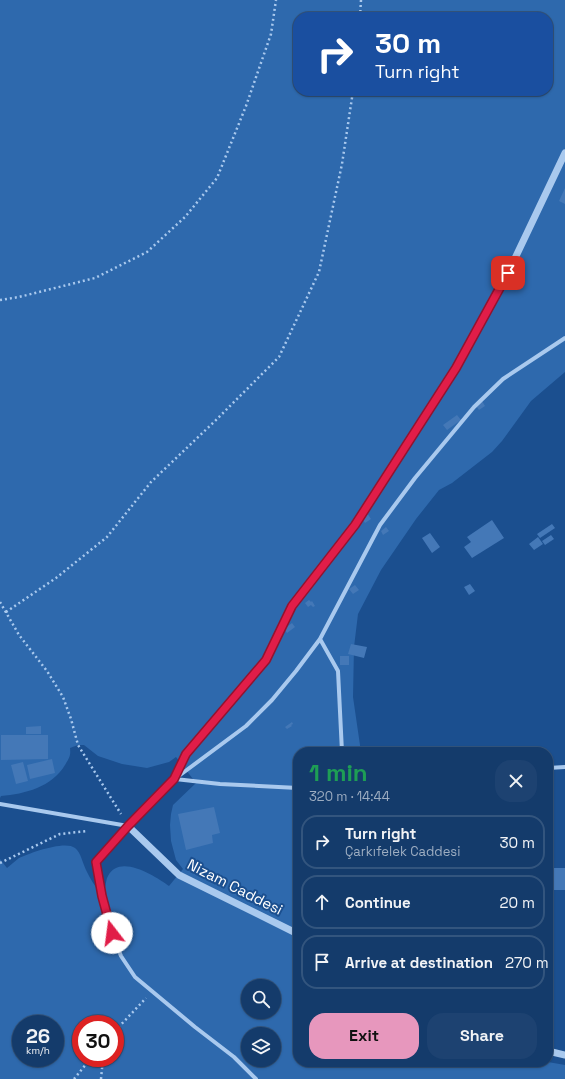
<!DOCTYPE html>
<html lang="en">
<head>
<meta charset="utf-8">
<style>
	body { margin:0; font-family:"Space Grotesk",sans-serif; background:#1d4271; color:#f1f3f6; height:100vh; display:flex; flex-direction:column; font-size:15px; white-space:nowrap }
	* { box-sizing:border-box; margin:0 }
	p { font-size:13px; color:#9dadc1 }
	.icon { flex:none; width:22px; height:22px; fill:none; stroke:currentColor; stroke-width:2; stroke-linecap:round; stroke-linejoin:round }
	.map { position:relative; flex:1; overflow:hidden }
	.drawer { position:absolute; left:293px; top:747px; width:260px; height:320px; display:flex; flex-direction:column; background:#143b6b; border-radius:16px; box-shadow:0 1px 3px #0004,0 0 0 1px #33557e }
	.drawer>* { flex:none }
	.hud { position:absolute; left:293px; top:12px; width:260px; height:84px; border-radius:16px; box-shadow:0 1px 3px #0004,0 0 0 1px #33557e; background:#1a4fa0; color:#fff; overflow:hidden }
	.buttons { position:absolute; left:241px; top:979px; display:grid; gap:8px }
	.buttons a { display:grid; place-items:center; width:40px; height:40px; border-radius:50%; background:#143b6b; box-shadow:0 1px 3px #0004,0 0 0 1px #33557e; font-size:20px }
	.speed { position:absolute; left:12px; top:1015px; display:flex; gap:8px; font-size:20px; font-weight:700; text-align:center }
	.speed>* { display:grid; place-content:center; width:52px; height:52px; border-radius:50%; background:#143b6b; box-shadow:0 1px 3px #0004,0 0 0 1px #33557e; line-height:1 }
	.speed small { font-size:10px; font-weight:400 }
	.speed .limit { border:6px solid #d22; background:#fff; color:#111 }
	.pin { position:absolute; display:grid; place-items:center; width:34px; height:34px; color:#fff; margin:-17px; border-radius:8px; box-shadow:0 2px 6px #0006 }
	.me { position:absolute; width:44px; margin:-22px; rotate:345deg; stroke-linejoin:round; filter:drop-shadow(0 0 3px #0008) }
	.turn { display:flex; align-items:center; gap:14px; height:84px; padding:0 16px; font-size:18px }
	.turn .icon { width:52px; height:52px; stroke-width:2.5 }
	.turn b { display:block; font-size:28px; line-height:34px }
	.round { display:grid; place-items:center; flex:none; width:42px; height:42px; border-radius:16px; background:#1d4271 }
	.headline { display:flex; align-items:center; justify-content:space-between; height:68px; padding:0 16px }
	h1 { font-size:24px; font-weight:600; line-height:30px; color:#1e9e55 }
	.cta { display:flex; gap:8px; margin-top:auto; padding:8px 16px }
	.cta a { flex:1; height:46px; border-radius:16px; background:#e797bd; color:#111; font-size:16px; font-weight:600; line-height:46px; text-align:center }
	.cta a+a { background:#1d4271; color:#f1f3f6 }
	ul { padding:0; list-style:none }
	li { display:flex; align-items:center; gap:12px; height:54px; margin:0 8px 6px; padding:0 8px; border:2px solid #33557e; border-radius:16px }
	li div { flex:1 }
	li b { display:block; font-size:15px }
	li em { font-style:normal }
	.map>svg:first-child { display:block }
	.green { fill:#2e69ad; fill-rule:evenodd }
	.building { fill:#4478b7 }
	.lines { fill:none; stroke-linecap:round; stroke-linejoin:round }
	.path { stroke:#a9c9ee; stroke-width:2.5; stroke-dasharray:2 3; stroke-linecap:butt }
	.minor { stroke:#a9c9ee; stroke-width:4 }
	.tertiary { stroke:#a9c9ee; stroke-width:7 }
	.route-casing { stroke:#92132f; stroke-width:10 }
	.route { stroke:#e11d48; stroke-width:7 }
	.labels { text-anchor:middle; stroke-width:4; stroke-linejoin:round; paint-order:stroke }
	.street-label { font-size:15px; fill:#fff; stroke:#1b4f8f }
</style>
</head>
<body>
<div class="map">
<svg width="565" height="1079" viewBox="0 0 565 1079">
	<rect width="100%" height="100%" fill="#1b4f8f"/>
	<path class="green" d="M 0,0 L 565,0 L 565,372 L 531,401 L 502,441 L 492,452 L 452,483 L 439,490 L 416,519 L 381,570 L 358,614 L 354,647 L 353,697 L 361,752 L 298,752 L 298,1062 L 548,1062 L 565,1065 L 565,1079 L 0,1079 L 0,859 L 7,868 C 11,865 15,861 19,858 C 30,853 65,840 75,848 C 81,852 83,865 87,872 C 90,879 95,885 98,891 L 105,888 C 106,884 106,879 108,876 C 120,853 156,877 169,886 L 183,869 L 176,860 L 171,841 L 170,825 L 171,814 L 173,805 L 196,783 L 176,757 L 169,762 L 147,768 L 122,764 L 98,756 L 84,745 L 78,745 L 70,748 C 71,756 69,758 65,765 C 52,787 25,794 1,796 L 0,798 ZM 298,17 L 548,17 L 548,91 L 298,91 ZM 248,986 L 274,986 L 274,1012 L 248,1012 ZM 21,1024 L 55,1024 L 55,1058 L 21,1058 ZM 81,1024 L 115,1024 L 115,1058 L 81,1058 ZM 248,1034 L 274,1034 L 274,1060 L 248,1060 Z"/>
	<path class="building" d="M 565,188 L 565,204 L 559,201 Z
		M 482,401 L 485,406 L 479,410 L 476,406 Z
		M 457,415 L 461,420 L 447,430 L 443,425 Z
		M 367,513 L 371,519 L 365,523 L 361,517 Z
		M 492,520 L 504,538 L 472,558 L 464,547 L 471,542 L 467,537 Z
		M 552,524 L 555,528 L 540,538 L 537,534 Z
		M 386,527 L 389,531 L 383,535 L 381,531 Z
		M 430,533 L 440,547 L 432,553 L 422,538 Z
		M 551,535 L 554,539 L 545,545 L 542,541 Z
		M 538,537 L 543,544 L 534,550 L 529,544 Z
		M 470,584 L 475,591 L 469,595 L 464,587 Z
		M 355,585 L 359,590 L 353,594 L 349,589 Z
		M 309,600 L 311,602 L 312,601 L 315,606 L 313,607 L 311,605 L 308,607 L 305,603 Z
		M 292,623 L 295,627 L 287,633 L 284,629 Z
		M 351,644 L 367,647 L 364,658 L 348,654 Z
		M 340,656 L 349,656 L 349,665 L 340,665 Z
		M 292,722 L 293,724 L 291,725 L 292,726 L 287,729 L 285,727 Z
		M 41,726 L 41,734 L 26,734 L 26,727 Z
		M 1,735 L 48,735 L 48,759 L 1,760 Z
		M 52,759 L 55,773 L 30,779 L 27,765 Z
		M 23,762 L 28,781 L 16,784 L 11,765 Z
		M 214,807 L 220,833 L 212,835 L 213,843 L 186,850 L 178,814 Z
		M 552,868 L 565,868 L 565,890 L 552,890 Z
		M 548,1003 L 553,1005 L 548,1020 Z"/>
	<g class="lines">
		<path class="path" d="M 360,17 L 361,0
			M 0,300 L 19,297 L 95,278 L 147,252 L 185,217 L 217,178 L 246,106 L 271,34 L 276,0
			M 0,602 L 19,635 L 47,671 L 63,697 L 71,719 L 78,745 L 121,814
			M 6,612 L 56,578 L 107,537 L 151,482 L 215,421 L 279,357 L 319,272 L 342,164 L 353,91
			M 0,863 L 60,834 L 88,831
			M 115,1031 L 146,998
			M 74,1079 L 91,1058
			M 101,1079 L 103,1058"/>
		<path class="minor" d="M 320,639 L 338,671 L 342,752
			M 548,768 L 565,767
			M 176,778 L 246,726 L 272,700 L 296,671 L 320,639 L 380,525 L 415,478 L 474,407 L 503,379 L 565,338
			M 175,779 L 220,784 L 298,788
			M 0,804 L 128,826
			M 128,826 L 96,862 L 102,896 L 112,933 L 121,956 L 135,977 L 195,1027 L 234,1057 L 256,1079"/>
		<path class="tertiary" d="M 298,934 L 179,875 L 128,826 L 174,779 L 186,754 L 266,660 L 292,606 L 355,525 L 456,368 L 508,273 L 565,153
			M 548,1051 L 565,1055"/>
	</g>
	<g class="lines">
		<g class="route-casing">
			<path id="route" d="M 112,933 L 102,896 L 96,862 L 128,826 L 174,779 L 186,754 L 266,660 L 292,606 L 355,525 L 456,368 L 508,273"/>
		</g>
		<use href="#route" class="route"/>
	</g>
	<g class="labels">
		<g class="street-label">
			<text transform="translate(235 887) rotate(27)" y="5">Nizam Caddesi</text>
		</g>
	</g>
</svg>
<div class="buttons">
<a><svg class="icon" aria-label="search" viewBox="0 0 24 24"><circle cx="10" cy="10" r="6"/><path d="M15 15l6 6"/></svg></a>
<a><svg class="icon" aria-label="layers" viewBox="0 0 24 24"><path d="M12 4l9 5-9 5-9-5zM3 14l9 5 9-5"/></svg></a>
</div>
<div class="speed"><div>26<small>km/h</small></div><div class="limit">30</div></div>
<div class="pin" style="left:508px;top:273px;background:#d93025"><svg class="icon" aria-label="arrive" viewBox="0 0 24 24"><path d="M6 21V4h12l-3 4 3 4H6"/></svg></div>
<svg class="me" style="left:112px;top:933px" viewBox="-20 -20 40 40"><circle r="19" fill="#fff"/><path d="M0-13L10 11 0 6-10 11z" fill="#e11d48"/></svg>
<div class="hud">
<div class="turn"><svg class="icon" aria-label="right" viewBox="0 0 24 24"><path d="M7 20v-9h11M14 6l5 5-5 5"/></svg><div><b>30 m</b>Turn right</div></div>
</div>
<section class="drawer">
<div class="headline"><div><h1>1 min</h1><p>320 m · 14:44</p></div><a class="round"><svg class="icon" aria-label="close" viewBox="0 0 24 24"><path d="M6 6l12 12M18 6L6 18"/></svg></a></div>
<ul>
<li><svg class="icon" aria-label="right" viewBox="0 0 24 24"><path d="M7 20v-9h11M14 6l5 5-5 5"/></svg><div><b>Turn right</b><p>Çarkıfelek Caddesi</p></div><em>30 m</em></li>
<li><svg class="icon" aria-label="ahead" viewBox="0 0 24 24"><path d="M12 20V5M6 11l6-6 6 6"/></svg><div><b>Continue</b></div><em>20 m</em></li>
<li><svg class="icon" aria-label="arrive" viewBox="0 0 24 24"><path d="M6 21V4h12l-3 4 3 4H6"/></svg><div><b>Arrive at destination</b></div><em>270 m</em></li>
</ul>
<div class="cta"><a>Exit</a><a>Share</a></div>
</section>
</div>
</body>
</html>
